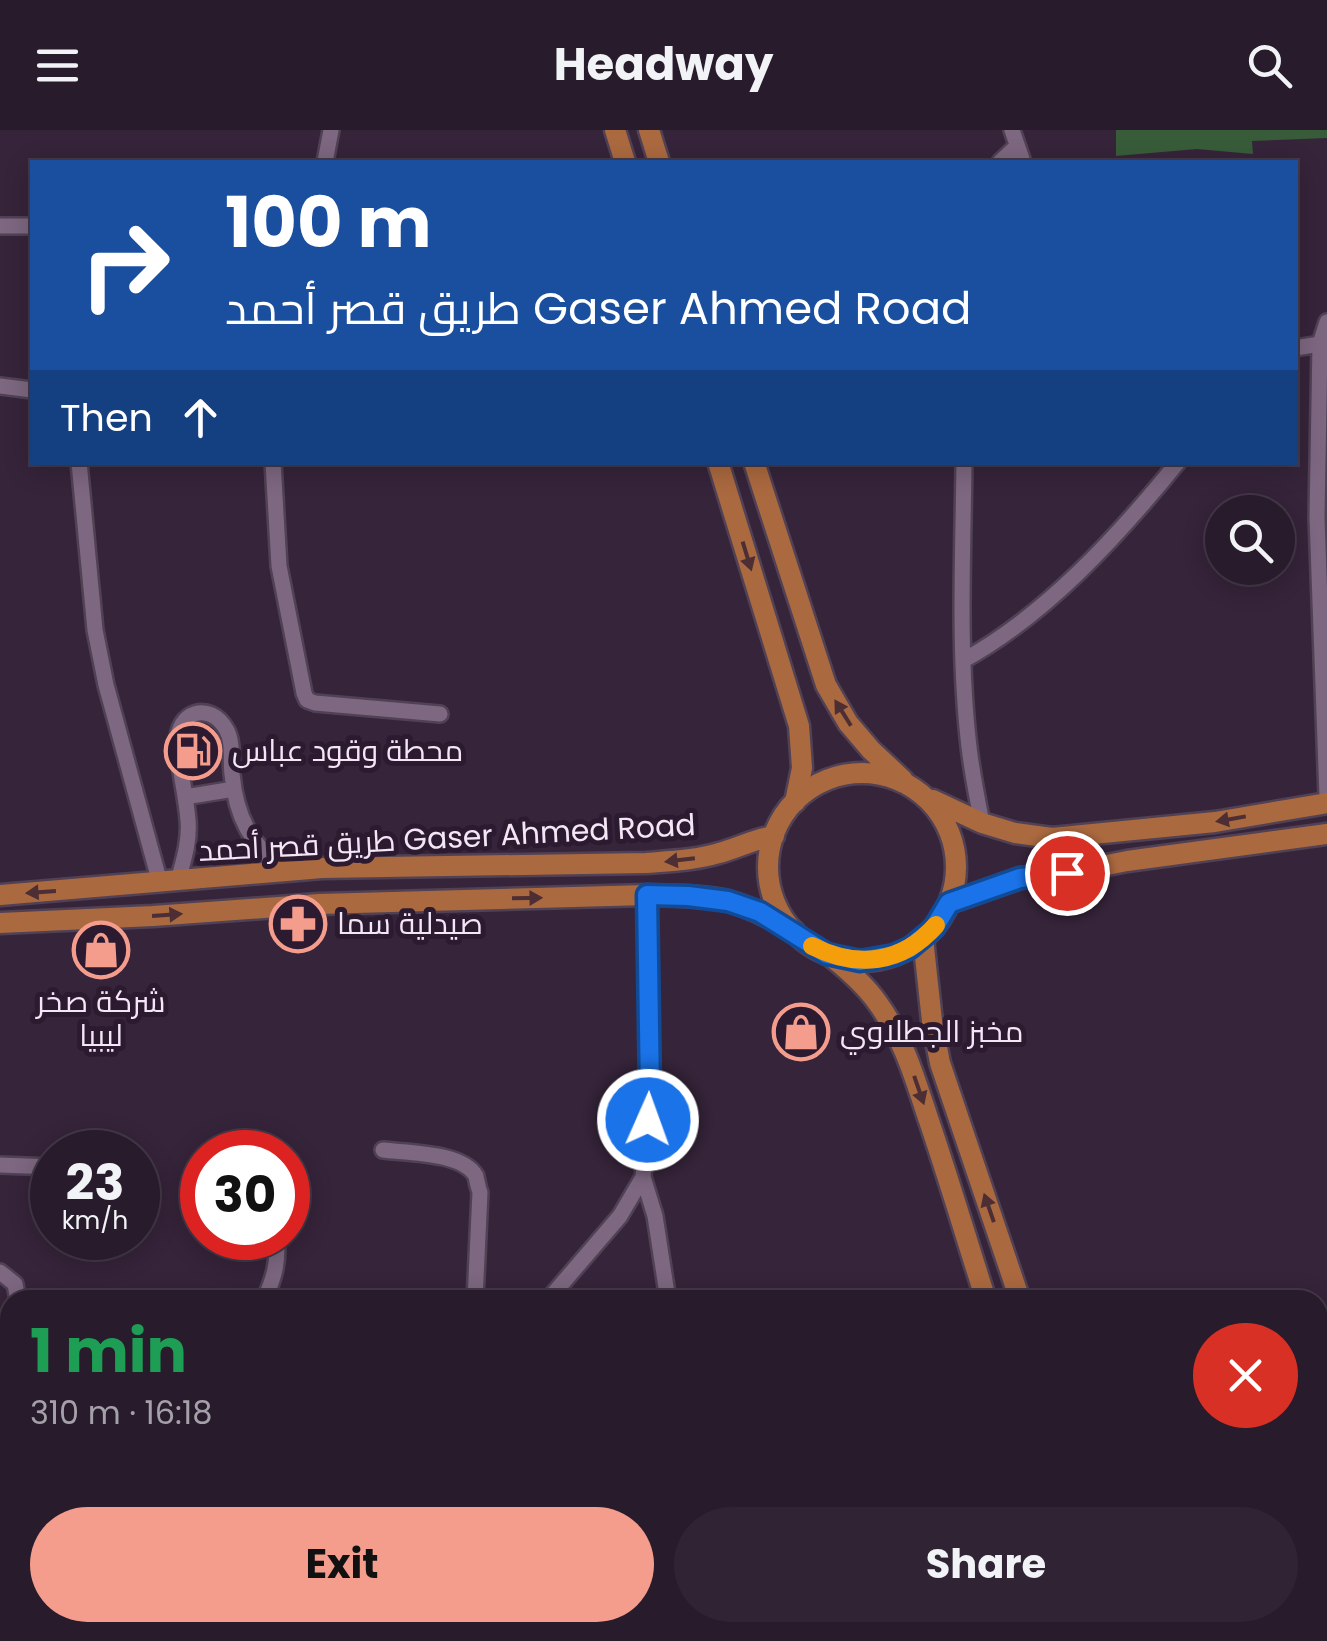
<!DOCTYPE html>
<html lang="en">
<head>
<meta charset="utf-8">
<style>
	body { margin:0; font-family:Poppins,Cairo,sans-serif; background:#302434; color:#f1f3f6; height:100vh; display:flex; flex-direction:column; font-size:38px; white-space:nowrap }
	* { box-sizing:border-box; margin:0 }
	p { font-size:32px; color:#a5a1a9 }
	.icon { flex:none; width:55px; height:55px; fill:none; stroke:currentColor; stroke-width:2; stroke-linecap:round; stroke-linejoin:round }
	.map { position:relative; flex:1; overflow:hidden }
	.side { position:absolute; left:0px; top:1160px; width:1328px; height:352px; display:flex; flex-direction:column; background:#281b2c; border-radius:30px 30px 0 0; box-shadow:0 5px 25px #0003,0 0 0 2px #443948 }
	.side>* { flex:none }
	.banner { position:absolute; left:30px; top:30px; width:1268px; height:305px; border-radius:0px; box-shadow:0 5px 25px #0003,0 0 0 2px #443948; background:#1a4fa0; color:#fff; overflow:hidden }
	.controls { position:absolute; left:1205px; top:365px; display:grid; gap:20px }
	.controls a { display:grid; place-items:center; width:90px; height:90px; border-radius:50%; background:#281b2c; box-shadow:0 5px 25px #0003,0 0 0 2px #443948; font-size:50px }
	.speed { position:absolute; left:30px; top:1000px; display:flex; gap:20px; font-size:50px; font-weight:700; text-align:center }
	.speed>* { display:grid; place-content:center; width:130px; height:130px; border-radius:50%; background:#281b2c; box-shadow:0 5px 25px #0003,0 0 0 2px #443948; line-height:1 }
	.speed small { font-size:25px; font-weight:400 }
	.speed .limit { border:15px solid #d22; background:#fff; color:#111 }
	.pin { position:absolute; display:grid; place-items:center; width:85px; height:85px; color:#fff; margin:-42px; border:5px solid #fff; border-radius:50%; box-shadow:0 2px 10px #0007 }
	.me { position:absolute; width:110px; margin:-55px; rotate:2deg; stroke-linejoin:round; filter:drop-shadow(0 0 8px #0008) }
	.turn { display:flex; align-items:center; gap:35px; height:210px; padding:0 30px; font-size:45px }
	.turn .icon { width:130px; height:130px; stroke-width:2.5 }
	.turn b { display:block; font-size:70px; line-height:85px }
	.then { display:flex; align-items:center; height:95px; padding:0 30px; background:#0003; gap:20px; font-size:38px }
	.round { display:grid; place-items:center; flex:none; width:105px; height:105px; border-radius:52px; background:#302434 }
	.summary { display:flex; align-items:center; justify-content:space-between; height:170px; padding:0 30px }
	h1 { font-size:60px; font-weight:700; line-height:75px; color:#1e9e55 }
	.action { display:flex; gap:20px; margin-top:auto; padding:20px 30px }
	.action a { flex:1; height:115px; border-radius:60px; background:#f49d8c; color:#111; font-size:40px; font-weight:700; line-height:115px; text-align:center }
	.action a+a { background:#302434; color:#f1f3f6 }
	header { display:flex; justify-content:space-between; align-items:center; height:130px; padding:0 30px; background:#281b2c; font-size:45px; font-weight:700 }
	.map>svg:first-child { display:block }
	.green { fill:#385c39 }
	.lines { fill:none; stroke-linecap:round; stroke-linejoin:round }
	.minor-casing { stroke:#504154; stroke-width:20 }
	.major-casing { stroke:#504154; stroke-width:25 }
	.minor { stroke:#7d6781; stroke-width:15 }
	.major { stroke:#ab693f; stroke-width:20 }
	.oneway { fill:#4c2e34 }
	.route-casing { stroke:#114b97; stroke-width:25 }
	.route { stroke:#1a73e8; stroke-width:18 }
	.slow { stroke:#f59e0b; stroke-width:18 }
	.labels { text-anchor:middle; stroke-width:10; stroke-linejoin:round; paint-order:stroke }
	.poi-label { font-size:30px; fill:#f3e7f6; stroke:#2c1a30; text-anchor:start }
	.street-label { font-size:30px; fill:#f3e7f6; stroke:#2c1a30 }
</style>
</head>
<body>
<header><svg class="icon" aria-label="menu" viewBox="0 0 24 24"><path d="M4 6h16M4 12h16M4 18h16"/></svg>Headway<svg class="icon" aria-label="search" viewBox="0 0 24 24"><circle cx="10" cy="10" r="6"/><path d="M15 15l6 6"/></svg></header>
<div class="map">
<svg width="1327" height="1511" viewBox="0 0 1327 1511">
	<rect width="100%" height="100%" fill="#36243a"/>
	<path class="green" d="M 1116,0 L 1327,0 L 1327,8 L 1252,11 L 1253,24 L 1197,19 L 1116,26 Z"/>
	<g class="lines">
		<g class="minor-casing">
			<path id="minor" d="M 1012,0 L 1023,32
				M 325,32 L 331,0
				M 1000,32 L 1017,16
				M 0,96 L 32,96
				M 1327,192 L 1320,214 L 1317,388 L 1327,667
				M 1295,218 L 1320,214
				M 0,256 L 32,260
				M 79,332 L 95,500 L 106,555 L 160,753
				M 273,332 L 279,436 L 304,563 L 307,570 L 315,573 L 440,584
				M 964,332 C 963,427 958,523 969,617 C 972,642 977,668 982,693
				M 964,530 C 1047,484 1118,406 1178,332
				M 185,667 L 234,659
				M 178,751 C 183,732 190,711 188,690 C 186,665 179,640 178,614 C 176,581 210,571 226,599 C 234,612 230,630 232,644 C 236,687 251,716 286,741
				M 383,1020 C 407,1023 462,1022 476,1046 C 476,1047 479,1061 480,1062 L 475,1170
				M 0,1035 L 52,1037
				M 643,1047 L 655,1086 L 668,1170
				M 0,1142 L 15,1154 L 18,1170
				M 264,1170 C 274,1149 279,1131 276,1108
				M 548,1170 L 620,1086 L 643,1047 L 650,961 L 647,765
				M 10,1236 L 2,1315 L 10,1333
				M 1318,1368 L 1327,1368
				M 498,1502 L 500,1511
				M 2,1511 L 10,1477
				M 330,1511 L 335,1502"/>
		</g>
		<g class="major-casing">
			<path id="major" d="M 615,0 L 625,32
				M 649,0 L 659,32
				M 718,332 L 799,596 L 802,638 L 795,672
				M 754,332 L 826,555 L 848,593 L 871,620 L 903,650
				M768 737a94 94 0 1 1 188 0a94 94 0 1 1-188 0Z
				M 933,670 L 982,693 L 1015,703 L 1052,708 L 1215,692 L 1327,673
				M 0,765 L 322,738 L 646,733 C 671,731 696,730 719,723 C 738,718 754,709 774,706
				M 949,773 L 1020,748 L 1067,743 L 1127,731 L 1327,704
				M 0,793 L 153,786 L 319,774 L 647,765 C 674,766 702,765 728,771 C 751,777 773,789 794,801
				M 923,808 L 932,891 L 940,933 L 1020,1170
				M 833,828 C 849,841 865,855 877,872 C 902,906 914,945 927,985 C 948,1046 966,1108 986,1170
				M 1093,1502 L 1096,1511
				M 1131,1502 L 1134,1511"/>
		</g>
		<use href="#minor" class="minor"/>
		<use href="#major" class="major"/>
	</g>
	<defs><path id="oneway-solid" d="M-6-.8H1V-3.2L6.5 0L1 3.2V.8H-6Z" transform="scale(2.5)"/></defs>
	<g class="oneway">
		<use href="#oneway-solid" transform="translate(747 426) rotate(73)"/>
		<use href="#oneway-solid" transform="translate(843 583) rotate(-122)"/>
		<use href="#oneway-solid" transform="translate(1231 689) rotate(170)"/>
		<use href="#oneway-solid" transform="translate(680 730) rotate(173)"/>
		<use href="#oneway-solid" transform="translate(41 762) rotate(176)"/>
		<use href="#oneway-solid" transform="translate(527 768) rotate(-1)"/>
		<use href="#oneway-solid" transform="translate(167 785) rotate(-4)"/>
		<use href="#oneway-solid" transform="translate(919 960) rotate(71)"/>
		<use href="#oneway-solid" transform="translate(989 1078) rotate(-109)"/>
	</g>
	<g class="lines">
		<g class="route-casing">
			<path id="route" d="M 648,990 L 650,962 L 647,765 L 688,766 L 728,771 L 760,782 L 827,824 L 860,831 L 894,825 L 910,818 L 934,798 L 949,773 L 1020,748 L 1067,743"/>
		</g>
		<use href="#route" class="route"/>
		<path class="slow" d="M 812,816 C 857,839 902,834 936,795"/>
	</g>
	<defs>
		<g id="fuel-ring" transform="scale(2.875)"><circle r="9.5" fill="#2c1a30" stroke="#f49d8c" stroke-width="1.5"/><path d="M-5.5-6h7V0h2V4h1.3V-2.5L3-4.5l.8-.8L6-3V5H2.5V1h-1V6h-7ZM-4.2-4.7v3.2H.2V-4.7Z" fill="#f49d8c"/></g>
		<g id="pharmacy-ring" transform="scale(2.875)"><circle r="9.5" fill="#2c1a30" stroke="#f49d8c" stroke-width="1.5"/><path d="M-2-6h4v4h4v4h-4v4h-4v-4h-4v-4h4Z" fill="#f49d8c"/></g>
		<g id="shop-ring" transform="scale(2.875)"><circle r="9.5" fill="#2c1a30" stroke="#f49d8c" stroke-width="1.5"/><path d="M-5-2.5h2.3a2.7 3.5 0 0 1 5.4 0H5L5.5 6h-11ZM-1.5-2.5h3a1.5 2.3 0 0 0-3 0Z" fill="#f49d8c"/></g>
	</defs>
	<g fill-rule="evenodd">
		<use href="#fuel-ring" x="193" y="621"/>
		<use href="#pharmacy-ring" x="298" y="794"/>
		<use href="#shop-ring" x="101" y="820"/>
		<use href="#shop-ring" x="801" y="902"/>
	</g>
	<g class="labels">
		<g class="poi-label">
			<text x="232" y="631">محطة وقود عباس</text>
			<text x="337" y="804">صيدلية سما</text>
			<text x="101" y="882" text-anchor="middle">شركة صخر<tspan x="101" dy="34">ليبيا</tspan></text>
			<text x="840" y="912">مخبز الجطلاوي</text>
		</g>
		<g class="street-label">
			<text transform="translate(447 708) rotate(-3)" y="10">طريق قصر أحمد Gaser Ahmed Road</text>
		</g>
	</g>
</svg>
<div class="controls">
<a><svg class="icon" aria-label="search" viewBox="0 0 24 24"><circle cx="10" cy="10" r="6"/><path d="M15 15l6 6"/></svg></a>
</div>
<div class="speed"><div>23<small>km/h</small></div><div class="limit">30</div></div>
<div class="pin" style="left:1067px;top:743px;background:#d93025"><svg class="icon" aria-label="arrive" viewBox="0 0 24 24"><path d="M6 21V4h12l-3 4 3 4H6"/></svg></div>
<svg class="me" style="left:648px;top:990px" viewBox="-20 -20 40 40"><circle r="17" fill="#1a73e8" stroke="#fff" stroke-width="3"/><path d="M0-11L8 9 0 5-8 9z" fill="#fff"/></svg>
<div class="banner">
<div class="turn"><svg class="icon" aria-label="right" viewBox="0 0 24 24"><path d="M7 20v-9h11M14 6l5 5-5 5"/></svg><div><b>100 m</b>طريق قصر أحمد Gaser Ahmed Road</div></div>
<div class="then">Then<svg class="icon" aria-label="ahead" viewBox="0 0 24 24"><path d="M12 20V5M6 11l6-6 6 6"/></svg></div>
</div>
<section class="side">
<div class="summary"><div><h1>1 min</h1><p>310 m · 16:18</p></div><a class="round" style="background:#d93025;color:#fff"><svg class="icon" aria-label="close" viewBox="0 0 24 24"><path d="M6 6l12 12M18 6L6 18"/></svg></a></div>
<div class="action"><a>Exit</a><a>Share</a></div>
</section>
</div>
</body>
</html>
